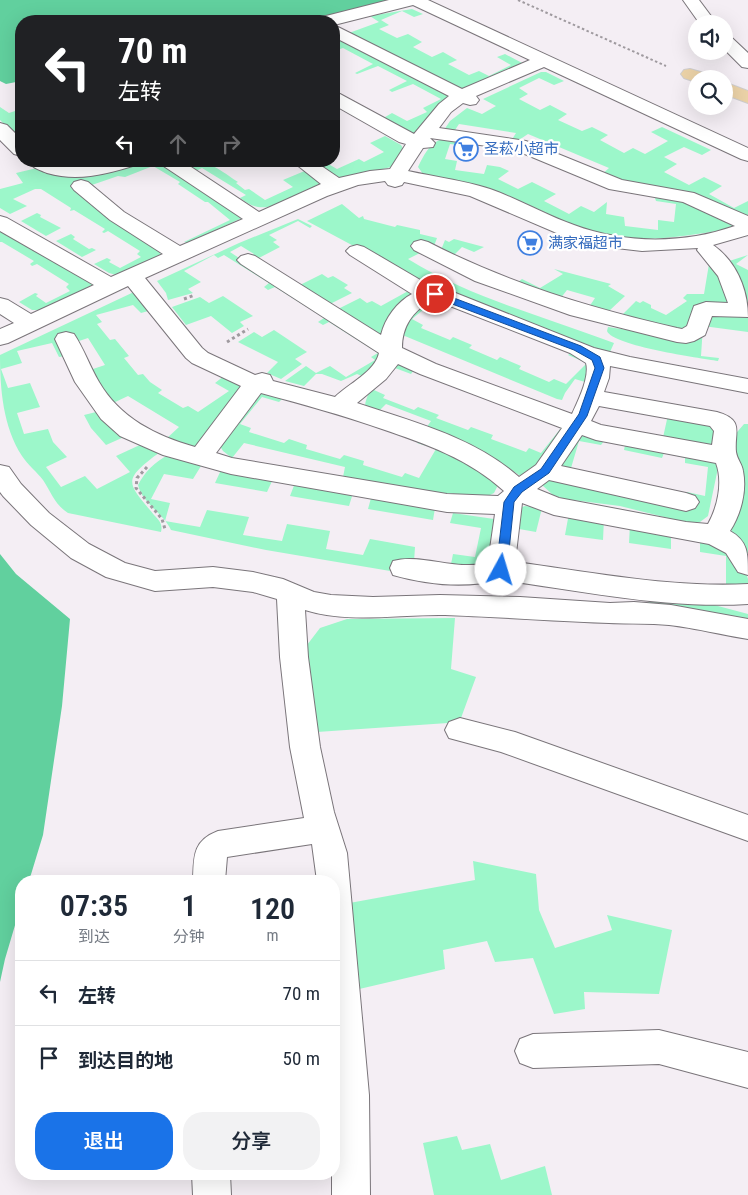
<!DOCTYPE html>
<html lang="zh">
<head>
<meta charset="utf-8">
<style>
	body { margin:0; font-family:"Roboto Condensed","Noto Sans SC",sans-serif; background:#f2f2f3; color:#1f2937; height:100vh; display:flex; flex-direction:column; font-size:19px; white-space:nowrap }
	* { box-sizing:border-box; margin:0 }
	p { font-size:16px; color:#747a83 }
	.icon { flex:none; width:28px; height:28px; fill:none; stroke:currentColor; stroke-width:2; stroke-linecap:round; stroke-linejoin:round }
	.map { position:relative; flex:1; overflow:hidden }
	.sheet { position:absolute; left:15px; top:875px; width:325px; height:305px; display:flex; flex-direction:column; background:#fff; border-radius:20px; box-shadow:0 5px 20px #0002 }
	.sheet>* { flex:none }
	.hud { position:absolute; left:15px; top:15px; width:325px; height:152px; border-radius:20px; box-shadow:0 5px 20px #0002; background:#202124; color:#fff; overflow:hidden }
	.fabs { position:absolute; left:688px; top:15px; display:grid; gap:10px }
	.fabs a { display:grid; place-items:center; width:45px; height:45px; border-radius:50%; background:#fff; box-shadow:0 5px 20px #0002; font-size:25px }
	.pin { position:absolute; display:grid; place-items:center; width:42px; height:42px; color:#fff; margin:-21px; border:2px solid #fff; border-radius:50%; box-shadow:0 1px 5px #0007 }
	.me { position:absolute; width:55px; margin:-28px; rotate:6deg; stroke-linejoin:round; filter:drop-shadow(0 0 4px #0008) }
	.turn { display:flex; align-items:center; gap:18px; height:105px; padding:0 20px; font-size:22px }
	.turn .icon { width:65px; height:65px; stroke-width:2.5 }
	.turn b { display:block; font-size:35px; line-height:42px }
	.lanes { display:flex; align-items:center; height:48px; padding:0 20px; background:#0003; justify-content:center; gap:25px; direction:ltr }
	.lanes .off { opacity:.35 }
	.eta { display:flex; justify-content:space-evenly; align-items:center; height:85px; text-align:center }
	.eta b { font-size:30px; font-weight:600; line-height:35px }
	.action { display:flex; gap:10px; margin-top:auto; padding:10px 20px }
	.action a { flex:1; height:58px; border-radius:20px; background:#1a73e8; color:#fff; font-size:20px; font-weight:600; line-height:58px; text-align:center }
	.action a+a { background:#f2f2f3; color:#1f2937 }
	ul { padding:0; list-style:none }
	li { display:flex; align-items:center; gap:15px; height:65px; padding:0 20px; border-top:1px solid #e0e1e3 }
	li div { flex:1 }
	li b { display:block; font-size:19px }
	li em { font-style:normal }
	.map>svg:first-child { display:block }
	.green { fill:#9cf7ca }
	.forest { fill:#61d09e }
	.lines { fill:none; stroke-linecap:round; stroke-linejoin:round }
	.minor-casing { stroke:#7a757a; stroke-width:2 }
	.major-casing { stroke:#cfcecf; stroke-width:2 }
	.path-far1 { stroke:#9f9a9f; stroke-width:2; stroke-dasharray:2.5 2.5; stroke-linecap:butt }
	.path { stroke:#9f9a9f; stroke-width:3; stroke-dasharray:3 3; stroke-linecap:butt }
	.minor { fill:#fff; fill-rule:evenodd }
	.major { fill:#ebd2a7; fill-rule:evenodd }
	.route { fill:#1a73e8; stroke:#114b97 }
	.labels { text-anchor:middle; stroke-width:4.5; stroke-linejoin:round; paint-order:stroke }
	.far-shop-label { font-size:15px; fill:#366cbe; stroke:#fff; text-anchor:start }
</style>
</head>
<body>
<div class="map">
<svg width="748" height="1195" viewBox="0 0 748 1195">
	<rect width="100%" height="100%" fill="#f4eef4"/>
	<path class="green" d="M 412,9 L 423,14 L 414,17 L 402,11 L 381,20 L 389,25 L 379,29 L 397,38 L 408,34 L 422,42 L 413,47 L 432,57 L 443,52 L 457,60 L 448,64 L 469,75 L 479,71 L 489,76 L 511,65 L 497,57 L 505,54 L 524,64 L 463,90 L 349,33 L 379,22 L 370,16 Z
		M 334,35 L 450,94 L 451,97 L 417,132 L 411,134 L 380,120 L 392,113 L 407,121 L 427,112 L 423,108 L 441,99 L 413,84 L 392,92 L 389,90 L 407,81 L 378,66 L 357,74 L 355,73 L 373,64 L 343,48 L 334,51 L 334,49 L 339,46 L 334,43 Z
		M 541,72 L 546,72 L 564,81 L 554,85 L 539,78 L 519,88 L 528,94 L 519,99 L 540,110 L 550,105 L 567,114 L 558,120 L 582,131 L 592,127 L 608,135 L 600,140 L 624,153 L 633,148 L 645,154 L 668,141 L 651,132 L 662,127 L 711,150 L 702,155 L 684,147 L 664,157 L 677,164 L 664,172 L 689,185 L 704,177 L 722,186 L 709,194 L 734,208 L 748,201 L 748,217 L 600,176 L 609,168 L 528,134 L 516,142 L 511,141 L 516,133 L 459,124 L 453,133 L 444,130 L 450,121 L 467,108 L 482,114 L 496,106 L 483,99 Z
		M 0,107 L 9,113 L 21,109 L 21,141 L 0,120 Z
		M 385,136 L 401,145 L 404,150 L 396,164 L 391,167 L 342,179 L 311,161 L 323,161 L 337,169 L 359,159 L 364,162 L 384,152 L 370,143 Z
		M 442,139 L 473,141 L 473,147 L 450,144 L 445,159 L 457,161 L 455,170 L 484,174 L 487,165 L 500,167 L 509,171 L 498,179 L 518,189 L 532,182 L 556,194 L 544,201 L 569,214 L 581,206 L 594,212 L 607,202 L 606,214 L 624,217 L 625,226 L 658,230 L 658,220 L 674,222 L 676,204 L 656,201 L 654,195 L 684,199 L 735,222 L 734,226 L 728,229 C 687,236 645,244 603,234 C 567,226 535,206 501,193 C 476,183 449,179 423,174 L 418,167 C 423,157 429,143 442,139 Z
		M 144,161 L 162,161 L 242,218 L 188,243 L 184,242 L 230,220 L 208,202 L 205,202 L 178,184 L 180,182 L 153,166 L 125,177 L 118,176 L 86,187 L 161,251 L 160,256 L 116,275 L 109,273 L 94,264 L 107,258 L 111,260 L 109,262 L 120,268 L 141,257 L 137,254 L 140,251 L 108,231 L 104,233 L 102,232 L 105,229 L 74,210 L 70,211 L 71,208 L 41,189 L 35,189 L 13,199 L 27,206 L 10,214 L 0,208 L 0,189 L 23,183 L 16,173 L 37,168 L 106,172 Z
		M 182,161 C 210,161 214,166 238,182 L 236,183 L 245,190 L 249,189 L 265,200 L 293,187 L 283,180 L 307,170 L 322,179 L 322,185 C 305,192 275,210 258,207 C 251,206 246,202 240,198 L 246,195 L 202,168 L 196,171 Z
		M 342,204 L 359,218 L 363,216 L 364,219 L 395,227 L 397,225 L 420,230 L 420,234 L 437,238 L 434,246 L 408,259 C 453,287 503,304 552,321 C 573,328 594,336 614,343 L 610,352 L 579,343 L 430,287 L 307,221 Z
		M 37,213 L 41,215 L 40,217 L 61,228 L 46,236 L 21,221 Z
		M 298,219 L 312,226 L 310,228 L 298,221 L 269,235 L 277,240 L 273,242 L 280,247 L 257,259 L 248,258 L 254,254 L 241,246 L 230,252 L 383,353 L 364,377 L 357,374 L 341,381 L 322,374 L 316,374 L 304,386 L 285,381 L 306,366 L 316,373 L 330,366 L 346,377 L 375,360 L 371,357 L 378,353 L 329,322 L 323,325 L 318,322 L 324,318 L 275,287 L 268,290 L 264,287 L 269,283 L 224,255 L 218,258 L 214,255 L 184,271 L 201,282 L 188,289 L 193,293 L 168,300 L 166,293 L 157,281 L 239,243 Z
		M 0,227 L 93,284 L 92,287 L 44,310 L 32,310 L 19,302 L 35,293 L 38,294 L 36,296 L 46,303 L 70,291 L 66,287 L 69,284 L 37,264 L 32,266 L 30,264 L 34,261 L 2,242 L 0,242 Z
		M 71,234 L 75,237 L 73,239 L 89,249 L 92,248 L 96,250 L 82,257 L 56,241 Z
		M 454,239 L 484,247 L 474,252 L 462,247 L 453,256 L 441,250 L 445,240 L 449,242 Z
		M 748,255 L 736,264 L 748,270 L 748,303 L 745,302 L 723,263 Z
		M 709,264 L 719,270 L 728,304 L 687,331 L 621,316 L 636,301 L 640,303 L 643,301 L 651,305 L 651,308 L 666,315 L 687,301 L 683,298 L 687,294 L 704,294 Z
		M 554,269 L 611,284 L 608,286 L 625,296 L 609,311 L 589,307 L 595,298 L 567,290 L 560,299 L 518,282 L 522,279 L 540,288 L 563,274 Z
		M 322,274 L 328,278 L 333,276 L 348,285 L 344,288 L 352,293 L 328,305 L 298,286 Z
		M 410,290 L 414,291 L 383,337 L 336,310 L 360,298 L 367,303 L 372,301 L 381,306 Z
		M 136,291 L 152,310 L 141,313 L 133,305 L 96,315 L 102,322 L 97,324 L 110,340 L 115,339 L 129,356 L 124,358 L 138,375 L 143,374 L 150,382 L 162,390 L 158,393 L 183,408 L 188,406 L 198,412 L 229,391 L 215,383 L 224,376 L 243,387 L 197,446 L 193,447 L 166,439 L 179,427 L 128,396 L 111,404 L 90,370 L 105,365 L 88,338 L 76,342 L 65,356 L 59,357 L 52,343 L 17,351 L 22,363 L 1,369 L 8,388 L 30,383 L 40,407 L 17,413 L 24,434 L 48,429 L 53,442 L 67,457 L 46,467 L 61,487 L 85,476 L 97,489 L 130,472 L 116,456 L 142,444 L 160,452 C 121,481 127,482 154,515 C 159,520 163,524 161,532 L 68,513 C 55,505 51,492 43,480 C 37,472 28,465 22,456 C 3,427 0,389 0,355 Z
		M 223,296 L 253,316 L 240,322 L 244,326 L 232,333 L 211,316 L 186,325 L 172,307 L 200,297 L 209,303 Z
		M 430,299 L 453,304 L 450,307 L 434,301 L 412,319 L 423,325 L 421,328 L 450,340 L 453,337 L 472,345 L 469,348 L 497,360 L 500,357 L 521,366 L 519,369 L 549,382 L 554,379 L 566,384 L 587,363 L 568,355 L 571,353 L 591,364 L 585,382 L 575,379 L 565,393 L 562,400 L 557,399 L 400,334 L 402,322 Z
		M 713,311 L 748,314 L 748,332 L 703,326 L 701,356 L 719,358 L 718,361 C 700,358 613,346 607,331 L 608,327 L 682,338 Z
		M 274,330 L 307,352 L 295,359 L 302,364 L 281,379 L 267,373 L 278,362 L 238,342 L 254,332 L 262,337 Z
		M 397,364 L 414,370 L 411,374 L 395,368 L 374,390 L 385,395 L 383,398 L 414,410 L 418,407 L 439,415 L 436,418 L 468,430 L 471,427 L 493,435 L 491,439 L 526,452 L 529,448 L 541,453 L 561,428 L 541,420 L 544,417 L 565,425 L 539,467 L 525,476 L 519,475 L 490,456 L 426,428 L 431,421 L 386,404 L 378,412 L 368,409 L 365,406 C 367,387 385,376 397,364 Z
		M 259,392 L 286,395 L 279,402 L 262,397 L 240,424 L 251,428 L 249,432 L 284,443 L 289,439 L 307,445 L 306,449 L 340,459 L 344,455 L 364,461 L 363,465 L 402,477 L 405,473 L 419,478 L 436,449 L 417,443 L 420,438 L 495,479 L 497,487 L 494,493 L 488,496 L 401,490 L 343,477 L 345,467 L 244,443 L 232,458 L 223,451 L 220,446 Z
		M 96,412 L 124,437 L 106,445 L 91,428 L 84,415 Z
		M 668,415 L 712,423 L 717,429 L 710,447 L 662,442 Z
		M 744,424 L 748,424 L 748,554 L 733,538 L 731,527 L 738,463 L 732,438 Z
		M 585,434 L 719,463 L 708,516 L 700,522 L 688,523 L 620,506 L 565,499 L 553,495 L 542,485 L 544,481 L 549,479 L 686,496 L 687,492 L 705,496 L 708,467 L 685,463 L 685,458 L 664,453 L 662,458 L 624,450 L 625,445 L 604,441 L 601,445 L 579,441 L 571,468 L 584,471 L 584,474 L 557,466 L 572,439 Z
		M 168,455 L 201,466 L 193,479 L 164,474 L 151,499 L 170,503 L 165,521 L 200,527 L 207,510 L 249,517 L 243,535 L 282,541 L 287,524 L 330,531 L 326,549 L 363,555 L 370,539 L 415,547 L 414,562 L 402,573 L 266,550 L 171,530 C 164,514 142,503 138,485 C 145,471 155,462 168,455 Z
		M 221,470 L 273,479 L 267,492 L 215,483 Z
		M 295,483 L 353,493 L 349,506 L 290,496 Z
		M 371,498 L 435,508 L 433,520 L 368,509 Z
		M 525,506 L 542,508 L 536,532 L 519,529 L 522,507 Z
		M 453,513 L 494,519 L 496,521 L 492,564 L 450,569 L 453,554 L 475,557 L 481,528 L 450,523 Z
		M 569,513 L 604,519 L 603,540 L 565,535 Z
		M 630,524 L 671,534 L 671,549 L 629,543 Z
		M 700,537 L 717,540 L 744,567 L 748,579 L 748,587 L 726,589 L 726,556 L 700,552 Z
		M 688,598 L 748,614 L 748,622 L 633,604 Z
		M 455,618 L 451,669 L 476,677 L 461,718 L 448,723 L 317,732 L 305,659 L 307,645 L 320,628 L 347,619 Z
		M 473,861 L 536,874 L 539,910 L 555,948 L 612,930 L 607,915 L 672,930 L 659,994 L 584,992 L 585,1009 L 554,1014 L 533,958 L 495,962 L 487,941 L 443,950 L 445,969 L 355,990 L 344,904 L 475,880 Z
		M 457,1136 L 462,1150 L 490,1144 L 501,1180 L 545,1166 L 552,1195 L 434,1195 L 423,1143 Z"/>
	<path class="forest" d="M 0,0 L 398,0 L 316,21 L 21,21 L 21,81 L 6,84 L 0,81 Z
		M 0,554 L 16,574 L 70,619 L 62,706 L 43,835 L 29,881 L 21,881 L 21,905 L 5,959 L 0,982 Z"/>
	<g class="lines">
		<g class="minor-casing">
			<path id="minor" d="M 389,0 L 428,0 L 748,148 L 748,161 L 741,159 L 544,67 L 476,96 L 479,100 L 476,104 L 470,105 L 463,103 L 451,112 L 439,128 L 526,141 L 622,180 L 694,193 L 748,216 L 748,235 L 713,245 C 736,261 748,289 748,317 L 712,316 L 705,335 L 694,341 L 686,343 L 677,342 L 570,315 L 475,281 L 414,250 L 411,246 L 414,242 L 421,240 L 428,242 C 508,283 590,308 677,328 L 682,329 L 687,326 L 694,306 L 706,302 L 728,303 L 718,276 L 697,250 L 698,248 L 642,251 L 599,246 L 559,234 L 470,196 L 404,182 L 402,185 L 395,187 L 388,185 L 385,181 L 358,185 L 327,196 L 145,278 L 202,348 L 208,353 L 255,375 L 262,373 L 270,375 L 273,381 L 335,397 C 348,384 375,372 379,353 L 241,264 L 237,260 L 241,256 L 248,254 L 255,256 L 381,335 C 385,318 397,302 412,294 L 350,255 L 346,251 L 350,247 L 357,245 L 364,247 L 434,288 L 448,290 L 594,348 L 630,357 L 748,379 L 748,393 L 610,366 L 609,378 L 604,392 L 717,412 C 745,420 734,432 736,452 C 737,459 742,464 743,471 C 747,491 741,514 730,531 C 748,541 748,553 748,575 L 738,572 L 726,553 L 709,544 L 554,515 L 522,503 L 515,562 C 592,572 670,588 748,584 L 748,604 C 666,609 582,591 501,580 C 466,588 428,585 393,575 L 390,568 L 393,561 C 420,553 456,571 488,563 L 495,514 L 447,512 L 231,474 L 163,455 L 120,436 L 101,419 L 75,382 L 55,339 L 58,334 L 66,332 L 74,334 C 84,349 90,367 99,382 C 120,418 156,436 195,447 L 241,386 L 192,363 L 186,358 L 128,286 L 8,343 L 0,345 L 0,329 L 14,323 L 0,314 L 0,298 L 8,300 L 31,314 L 94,285 L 0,231 L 0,216 L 7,218 L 111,277 L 163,254 L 110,220 L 74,190 L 71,186 L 74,182 L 81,180 L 88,182 L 124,212 L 180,246 L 243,219 L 162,165 L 160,161 L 182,161 L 259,212 L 321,184 L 292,161 L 314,161 L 339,178 L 370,171 L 390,169 L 406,144 L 399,142 L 334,105 L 334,93 L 340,94 L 414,134 L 439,104 L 449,96 L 334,37 L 334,25 L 462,89 L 530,60 L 413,5 L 334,25 L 334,21 L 320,21 L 322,17 ZM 430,138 L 515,150 L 609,189 L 683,202 L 735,226 C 684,244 625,244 574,225 C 545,215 519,199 490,189 C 463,180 435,177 408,171 L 423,148 L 433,147 L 435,143 ZM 431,301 L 437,301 L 570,353 L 586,363 C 590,377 578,401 572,414 L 436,364 L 402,348 C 402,326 413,311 431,301 ZM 398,364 L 420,374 L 562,428 L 536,465 L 519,477 C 474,437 413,422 357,403 L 386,379 ZM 261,393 C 302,404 342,415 382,429 C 426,444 469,459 504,491 L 498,496 L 447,494 L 232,458 L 216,453 ZM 599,406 L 710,426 L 714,431 L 712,445 L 601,425 L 591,421 ZM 582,435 L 596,440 L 716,463 C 723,482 718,506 708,524 L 686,522 L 559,498 L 537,489 L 549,480 L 686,511 L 695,508 L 699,502 L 695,496 L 686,493 L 561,466 Z
				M 683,0 L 699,0 L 717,24 L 700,24 Z
				M 724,35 L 730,36 L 748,53 L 748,68 L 742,67 L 724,49 Z
				M 0,123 L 7,125 L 21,139 L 21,156 L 14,154 L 0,140 Z
				M 28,161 L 52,161 L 71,165 L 107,161 L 138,161 L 136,165 C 107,174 78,182 47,173 C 40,170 32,168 28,161 Z
				M 0,465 L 9,467 L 21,484 L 49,513 L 89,544 L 125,563 L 155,571 L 213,567 L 253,572 L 283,579 L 314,592 L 331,595 L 373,597 L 440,595 L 520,597 L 610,603 L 634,602 L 671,605 L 748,619 L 748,639 C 722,635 696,628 669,625 C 649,623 629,624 609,623 C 554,621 500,617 445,615 C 399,614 350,624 305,610 L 308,657 L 320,747 L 334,812 L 347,853 L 369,1095 L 370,1195 L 332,1195 L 332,1174 L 334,1174 L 334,881 L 317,881 L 312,844 L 227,857 L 225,881 L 193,881 C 194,857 192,841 218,831 L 304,818 L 290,747 L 280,657 L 277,599 L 253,592 L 213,587 L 155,591 L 106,577 L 71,558 L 31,525 L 3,496 L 0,492 Z
				M 460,718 L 515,732 L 748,815 L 748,841 L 501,752 L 449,738 L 445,730 L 449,722 Z
				M 659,1030 L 748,1052 L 748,1088 L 659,1064 L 533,1068 L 520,1063 L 515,1051 L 520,1039 L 533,1034 Z
				M 192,1174 L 230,1174 L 231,1195 L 193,1195 Z"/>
		</g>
		<g class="major-casing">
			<path id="major" d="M 690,69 L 711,75 L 714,79 L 696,79 L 696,82 L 684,78 L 681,74 L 684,70 Z
				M 724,82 L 748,91 L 748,103 L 724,94 Z"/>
		</g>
		<path class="path-far1" d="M 518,0 L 666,66"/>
		<path class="path" d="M 184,299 L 195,295
			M 227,342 L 248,329
			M 147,467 L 137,478 L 136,488 L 162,519 L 165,529"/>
		<use href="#minor" class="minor"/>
		<use href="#major" class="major"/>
	</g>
	<path class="route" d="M 431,292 L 438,292 L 581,346 L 600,357 L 604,368 L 587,416 L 549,473 L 522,492 L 514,502 L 507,570 L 501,574 L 496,570 L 504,502 L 514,487 L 541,469 L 579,414 L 595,368 L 592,360 L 574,350 L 431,296 Z"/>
	<defs>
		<g id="supermarket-ring" transform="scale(1.25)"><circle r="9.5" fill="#fff" stroke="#3f7fe0" stroke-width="1.5"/><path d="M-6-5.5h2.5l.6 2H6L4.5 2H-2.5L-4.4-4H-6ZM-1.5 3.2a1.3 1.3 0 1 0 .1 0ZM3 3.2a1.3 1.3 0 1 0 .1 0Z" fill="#3f7fe0"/></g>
	</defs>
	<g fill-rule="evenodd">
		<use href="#supermarket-ring" x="466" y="149"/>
		<use href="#supermarket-ring" x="530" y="243"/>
	</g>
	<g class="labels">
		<g class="far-shop-label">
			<text x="484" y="154">圣菘小超市</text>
			<text x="548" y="248">满家福超市</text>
		</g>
	</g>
</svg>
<div class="fabs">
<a><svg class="icon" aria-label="sound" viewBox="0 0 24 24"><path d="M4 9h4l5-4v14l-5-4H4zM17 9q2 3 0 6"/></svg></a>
<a><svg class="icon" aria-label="search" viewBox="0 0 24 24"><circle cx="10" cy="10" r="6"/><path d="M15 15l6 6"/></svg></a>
</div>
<div class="pin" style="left:435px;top:294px;background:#d93025"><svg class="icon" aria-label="arrive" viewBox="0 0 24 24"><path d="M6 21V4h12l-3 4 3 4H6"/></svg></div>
<svg class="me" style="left:501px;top:570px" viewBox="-20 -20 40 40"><circle r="19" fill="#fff"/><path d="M0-13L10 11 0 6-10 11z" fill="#1a73e8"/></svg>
<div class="hud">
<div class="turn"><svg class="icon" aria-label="left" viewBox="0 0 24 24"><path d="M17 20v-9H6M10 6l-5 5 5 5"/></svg><div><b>70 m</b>左转</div></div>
<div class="lanes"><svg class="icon" aria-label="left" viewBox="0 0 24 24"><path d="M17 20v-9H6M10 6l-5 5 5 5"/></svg><svg class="icon off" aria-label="ahead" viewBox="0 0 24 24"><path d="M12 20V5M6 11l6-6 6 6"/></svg><svg class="icon off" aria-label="right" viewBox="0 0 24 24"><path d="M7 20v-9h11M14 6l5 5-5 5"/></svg></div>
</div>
<section class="sheet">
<div class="eta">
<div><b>07:35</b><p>到达</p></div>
<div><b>1</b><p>分钟</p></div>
<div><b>120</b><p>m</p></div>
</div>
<ul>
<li><svg class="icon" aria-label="left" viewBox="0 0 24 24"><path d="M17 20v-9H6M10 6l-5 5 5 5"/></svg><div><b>左转</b></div><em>70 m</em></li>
<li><svg class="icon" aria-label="arrive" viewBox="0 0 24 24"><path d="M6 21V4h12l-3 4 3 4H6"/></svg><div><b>到达目的地</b></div><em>50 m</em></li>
</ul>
<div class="action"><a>退出</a><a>分享</a></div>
</section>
</div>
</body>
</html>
